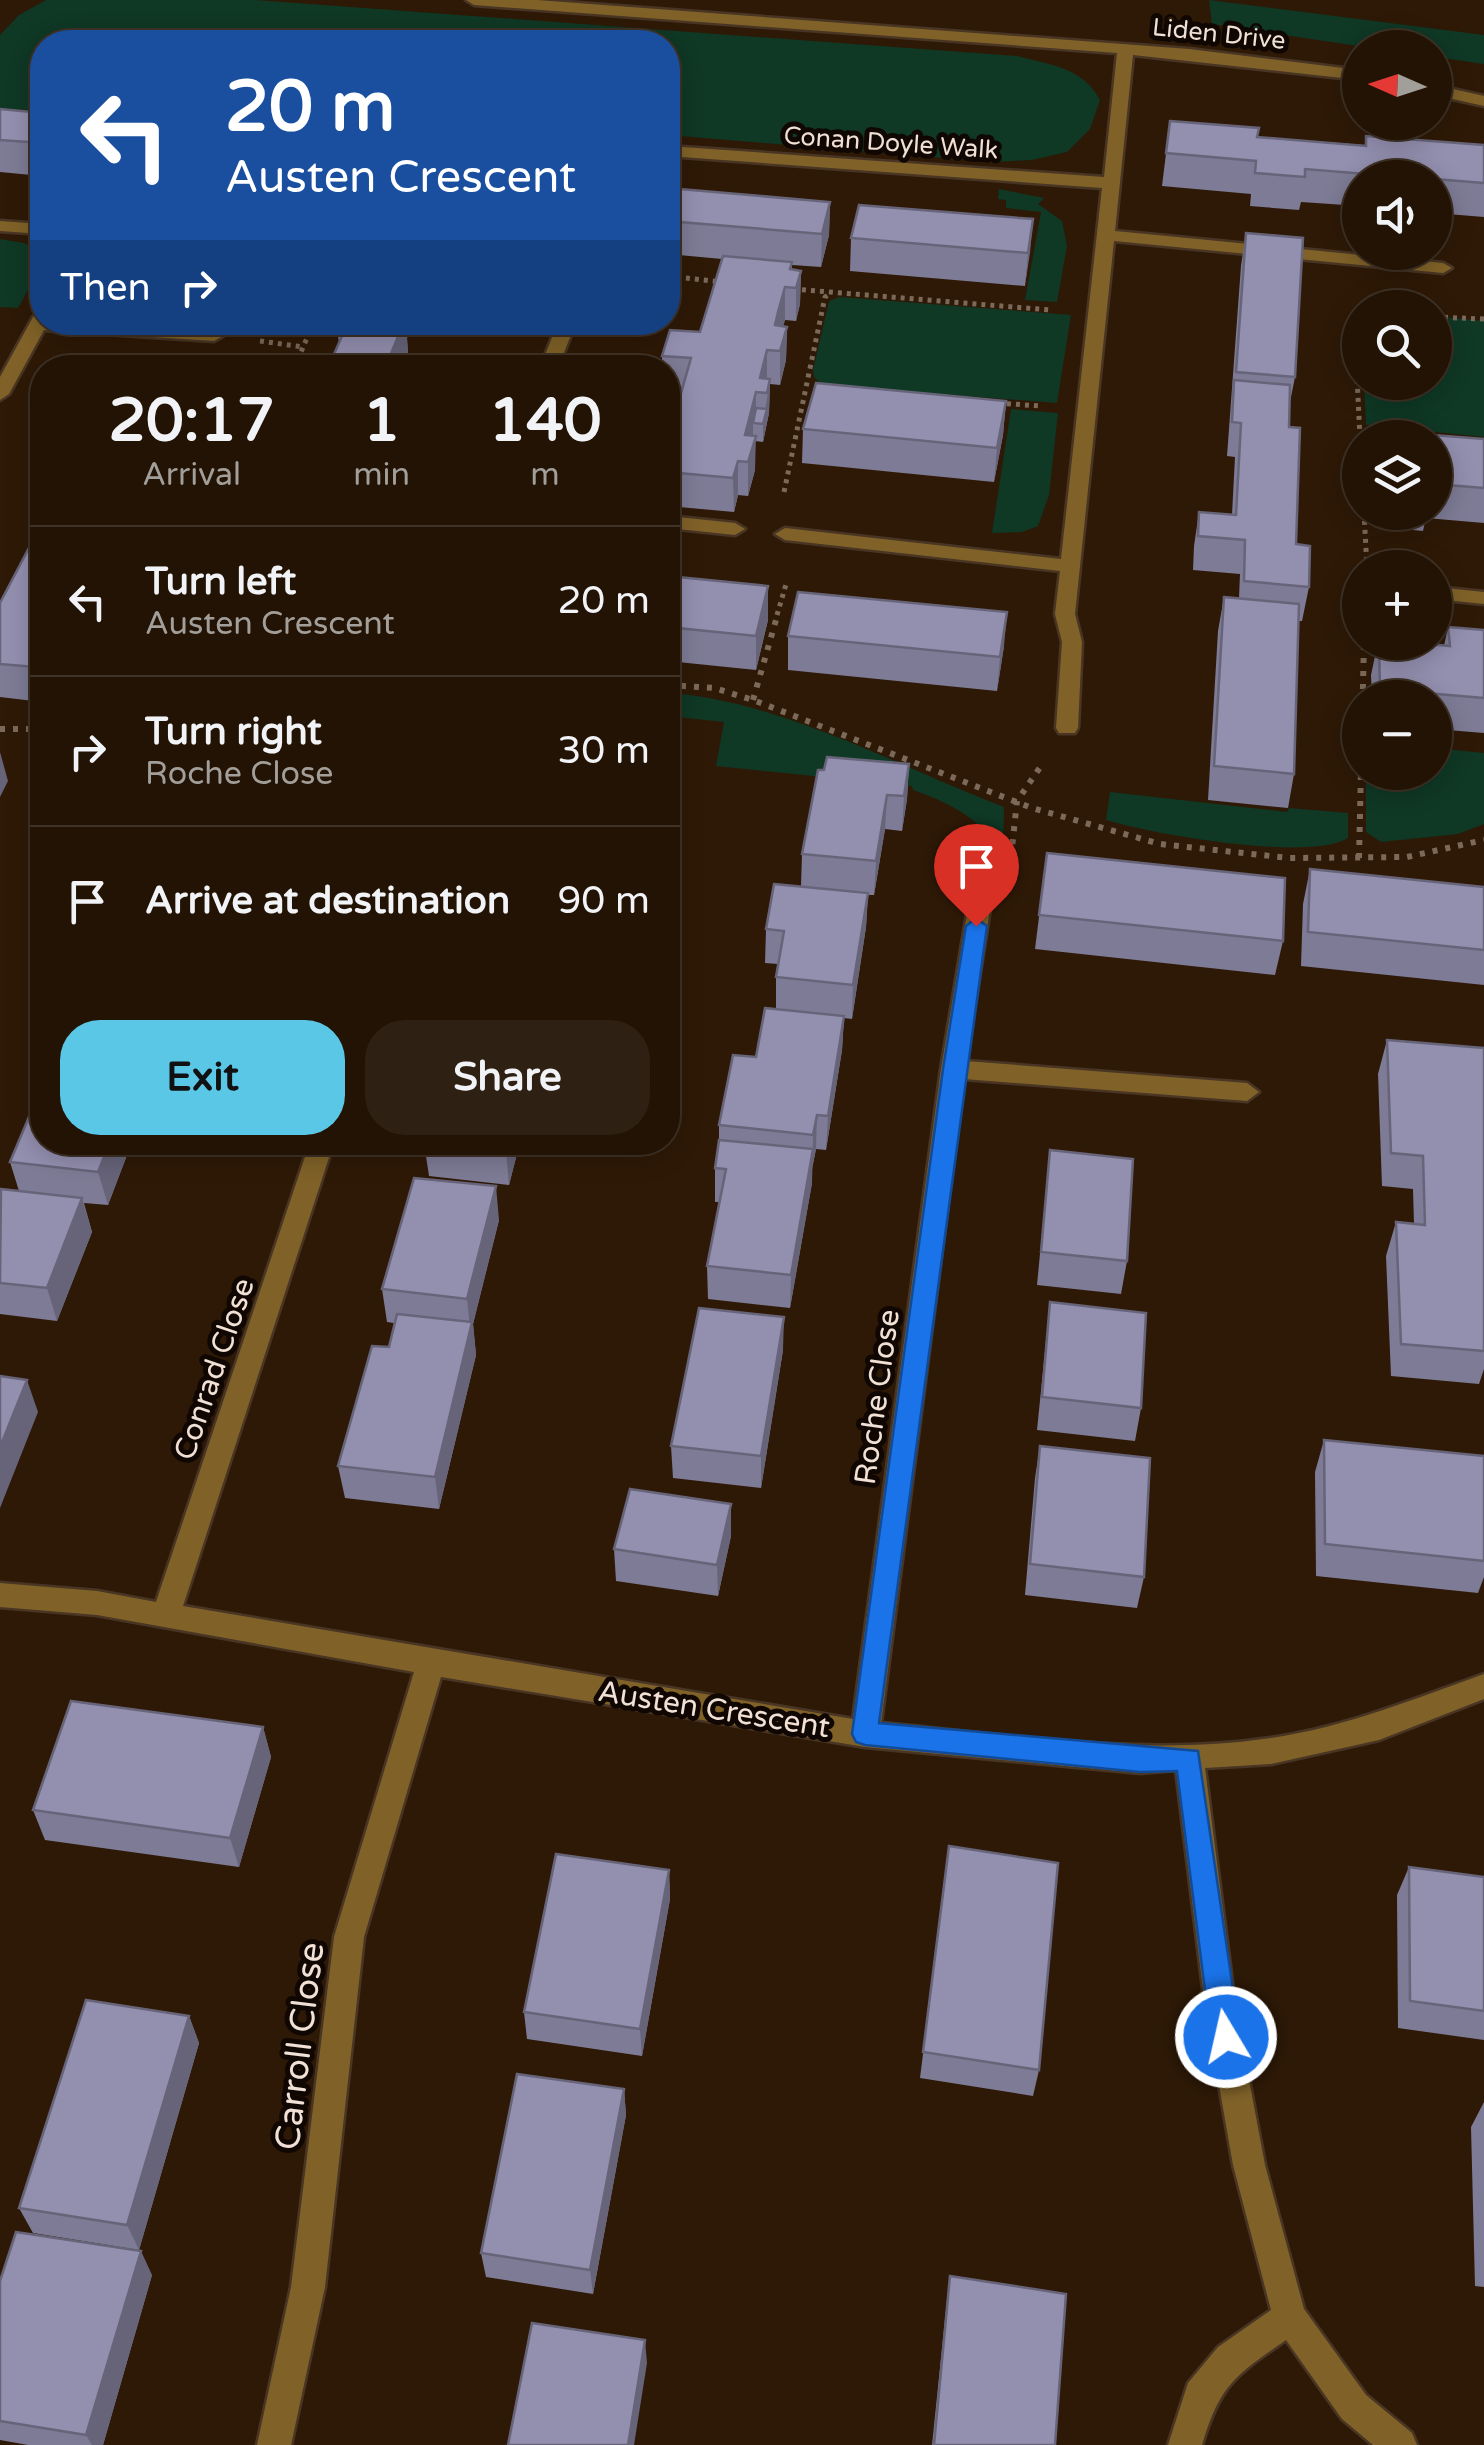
<!DOCTYPE html>
<html lang="en">
<head>
<meta charset="utf-8">
<style>
	body { margin:0; font-family:"Varela Round",sans-serif; background:#2e2013; color:#f1f3f6; height:100vh; display:flex; flex-direction:column; font-size:38px; white-space:nowrap }
	* { box-sizing:border-box; margin:0 }
	p { font-size:32px; color:#a29e9a }
	.icon { flex:none; width:55px; height:55px; fill:none; stroke:currentColor; stroke-width:2; stroke-linecap:round; stroke-linejoin:round }
	.map { position:relative; flex:1; overflow:hidden }
	.details { position:absolute; left:30px; top:355px; width:650px; height:800px; display:flex; flex-direction:column; background:#221304; border-radius:40px; box-shadow:0 5px 25px #0003,0 0 0 2px #3f3226 }
	.details>* { flex:none }
	.hud { position:absolute; left:30px; top:30px; width:650px; height:305px; border-radius:40px; box-shadow:0 5px 25px #0003,0 0 0 2px #3f3226; background:#1a4fa0; color:#fff; overflow:hidden }
	.needle { width:65px; rotate:273deg }
	.controls { position:absolute; left:1342px; top:30px; display:grid; gap:20px }
	.controls a { display:grid; place-items:center; width:110px; height:110px; border-radius:50%; background:#221304; box-shadow:0 5px 25px #0003,0 0 0 2px #3f3226; font-size:50px }
	.pin { position:absolute; display:grid; place-items:center; width:85px; height:85px; color:#fff; margin:-102px -42px; border-radius:50% 50% 50% 0; rotate:-45deg; box-shadow:0 0 10px #0007 }
	.pin .icon { rotate:45deg }
	.me { position:absolute; width:110px; margin:-55px; rotate:351deg; stroke-linejoin:round; filter:drop-shadow(0 0 8px #0008) }
	.turn { display:flex; align-items:center; gap:35px; height:210px; padding:0 30px; font-size:45px }
	.turn .icon { width:130px; height:130px; stroke-width:2.5 }
	.turn b { display:block; font-size:70px; line-height:85px }
	.then { display:flex; align-items:center; height:95px; padding:0 30px; background:#0003; gap:20px; font-size:38px }
	.eta { display:flex; justify-content:space-evenly; align-items:center; height:170px; text-align:center }
	.eta b { font-size:60px; font-weight:700; line-height:70px }
	.cta { display:flex; gap:20px; margin-top:auto; padding:20px 30px }
	.cta a { flex:1; height:115px; border-radius:40px; background:#5bc7e7; color:#111; font-size:40px; font-weight:700; line-height:115px; text-align:center }
	.cta a+a { background:#2e2013; color:#f1f3f6 }
	ul { padding:0; list-style:none }
	li { display:flex; align-items:center; gap:30px; height:150px; padding:0 30px; border-top:2px solid #3f3226 }
	li div { flex:1 }
	li b { display:block; font-size:38px }
	li em { font-style:normal }
	.map>svg:first-child { display:block }
	.green { fill:#0f3825 }
	.lines { fill:none; stroke-linecap:round; stroke-linejoin:round }
	.minor-casing { stroke:#493523; stroke-width:5 }
	.path-far1 { stroke:#7c6959; stroke-width:5; stroke-dasharray:4 5; stroke-linecap:butt }
	.path { stroke:#7c6959; stroke-width:6; stroke-dasharray:5 8; stroke-linecap:butt }
	.minor { fill:#806228; fill-rule:evenodd }
	.wall { fill:#7e7b96 }
	.shaded-wall { fill:#67647a }
	.building { fill:#938faf; stroke:#67647a; stroke-width:2.5 }
	.route { fill:#1a73e8; stroke:#114b97; stroke-width:2.5 }
	.labels { text-anchor:middle; stroke-width:10; stroke-linejoin:round; paint-order:stroke }
	.far-street-label { font-size:25px; fill:#f0e0d5; stroke:#100702 }
	.street-label { font-size:30px; fill:#f0e0d5; stroke:#100702 }
	.near-street-label { font-size:35px; fill:#f0e0d5; stroke:#100702 }
</style>
</head>
<body>
<div class="map">
<svg width="1484" height="2445" viewBox="0 0 1484 2445">
	<rect width="100%" height="100%" fill="#2e1906"/>
	<path class="green" d="M 46,0 L 256,0 L 1017,56 C 1050,65 1083,67 1100,100 L 1090,129 L 1067,152 L 1032,160 L 993,162 L 668,135 L 668,42 L 42,42 L 42,111 L 0,108 L 0,35 L 19,15 Z
		M 1209,0 L 1484,35 L 1484,64 L 1435,57 L 1435,48 L 1364,47 L 1212,24 Z
		M 999,189 L 1044,198 L 1038,204 L 1062,221 L 1067,246 L 1057,302 L 1025,300 L 1041,212 L 1006,208 L 1006,200 L 998,199 Z
		M 0,239 L 24,243 L 42,254 L 42,265 L 18,308 L 0,307 Z
		M 840,297 L 1071,315 L 1057,403 L 822,385 L 814,377 L 813,370 L 829,301 Z
		M 1435,316 L 1484,321 L 1484,437 L 1366,425 L 1364,383 L 1435,382 Z
		M 1011,409 L 1058,413 L 1049,495 L 1038,526 L 1022,532 L 992,533 Z
		M 668,693 C 776,699 902,768 1004,807 L 1003,857 C 985,820 950,803 913,790 L 912,786 L 716,766 L 724,722 L 668,716 Z
		M 1435,748 L 1484,753 L 1484,824 L 1458,834 L 1381,842 L 1366,832 L 1366,773 L 1435,772 Z
		M 1110,792 L 1287,812 L 1289,808 L 1348,813 L 1348,838 C 1310,862 1151,834 1106,820 Z"/>
	<g class="lines">
		<g class="minor-casing">
			<path id="minor" d="M 466,0 L 537,0 L 1189,49 L 1360,70 L 1360,80 L 1133,55 L 1115,231 L 1443,263 L 1452,268 L 1443,273 L 1114,241 L 1075,614 L 1082,642 L 1078,728 L 1075,733 L 1059,733 L 1056,728 L 1062,642 L 1055,614 L 1060,571 L 785,540 L 775,534 L 785,528 L 1061,559 L 1102,188 L 668,156 L 668,146 L 1104,177 L 1117,53 L 474,5 Z
				M 1435,85 L 1484,96 L 1484,106 L 1435,95 Z
				M 0,221 L 42,224 L 42,234 L 0,231 Z
				M 42,312 L 42,322 L 214,331 L 223,336 L 214,341 L 44,330 L 9,394 L 0,400 L 0,377 L 33,317 Z
				M 558,322 L 576,322 L 558,368 L 540,368 Z
				M 668,516 L 735,523 L 745,529 L 735,535 L 668,528 Z
				M 1435,587 L 1484,592 L 1484,604 L 1435,599 Z
				M 982,882 L 993,890 L 966,1061 L 1247,1083 L 1259,1092 L 1247,1101 L 964,1079 L 881,1723 C 1010,1735 1142,1757 1271,1738 C 1346,1727 1414,1699 1484,1674 L 1484,1699 L 1379,1740 L 1271,1764 L 1205,1768 L 1235,2005 L 1265,2165 L 1304,2309 L 1366,2395 L 1412,2433 L 1417,2445 L 1373,2445 L 1342,2419 L 1286,2340 C 1236,2375 1220,2384 1202,2445 L 1168,2445 L 1188,2383 L 1218,2347 L 1271,2310 L 1233,2165 L 1205,2005 L 1176,1770 L 1140,1773 L 865,1747 L 441,1677 L 364,1937 L 325,2287 L 291,2445 L 257,2445 L 291,2287 L 334,1937 L 414,1672 L 97,1615 L 0,1607 L 0,1583 L 97,1591 L 156,1602 L 310,1142 L 334,1142 L 183,1606 L 853,1719 L 941,1069 L 971,890 Z"/>
		</g>
		<path class="path-far1" d="M 668,276 L 721,282
			M 793,289 L 1050,310
			M 1360,315 L 1354,314 L 1360,438
			M 1435,317 L 1484,319
			M 260,341 L 303,347
			M 294,368 L 314,322
			M 998,403 L 1040,406
			M 784,492 L 825,297 L 831,293
			M 1364,512 L 1367,568
			M 777,615 L 787,581"/>
		<path class="path" d="M 668,685 L 714,688 L 753,700 L 1032,808 L 1160,844 L 1289,858 L 1407,857 L 1484,840
			M 753,700 L 778,613
			M 0,729 L 42,729
			M 1011,857 L 1017,801 L 1043,763
			M 1359,858 L 1364,642"/>
		<use href="#minor" class="minor"/>
	</g>
	<path class="wall" d="M 0,109 L 42,113 L 42,176 L 0,172 Z
		M 1170,121 L 1257,137 L 1365,145 L 1366,136 L 1484,145 L 1484,217 L 1435,213 L 1435,178 L 1360,178 L 1360,206 L 1301,202 L 1299,210 L 1250,206 L 1251,194 L 1162,186 Z
		M 668,188 L 830,202 L 829,235 L 821,267 L 792,265 L 792,269 L 801,271 L 800,304 L 796,321 L 785,320 L 783,326 L 787,327 L 786,360 L 780,385 L 770,384 L 769,413 L 763,442 L 755,441 L 755,470 L 748,496 L 738,495 L 734,512 L 668,506 L 668,439 L 682,391 L 668,390 L 668,368 L 662,368 L 662,356 L 700,332 L 722,259 L 668,254 Z
		M 1033,219 L 1025,286 L 850,271 L 851,238 Z
		M 1246,233 L 1295,377 L 1289,407 L 1289,427 L 1296,544 L 1309,587 L 1302,621 L 1299,621 L 1294,774 L 1288,808 L 1208,800 L 1218,631 L 1224,597 L 1239,598 L 1240,574 L 1193,570 L 1194,546 L 1199,512 L 1232,515 L 1235,457 L 1227,456 L 1241,266 Z
		M 336,322 L 413,322 L 407,338 L 408,354 L 403,368 L 328,368 L 339,343 Z
		M 1006,401 L 1003,435 L 994,482 L 802,463 L 803,429 Z
		M 1381,431 L 1484,439 L 1484,523 L 1426,518 L 1423,531 L 1374,526 L 1374,512 L 1435,512 L 1435,438 L 1380,438 Z
		M 42,523 L 42,702 L 0,697 L 0,603 Z
		M 668,576 L 768,586 L 768,620 L 756,670 L 668,661 Z
		M 1448,627 L 1484,630 L 1484,733 L 1435,729 L 1435,698 L 1372,698 L 1371,675 L 1378,642 L 1444,646 Z
		M 788,636 L 1004,646 L 997,691 L 788,670 Z
		M 909,764 L 907,799 L 902,831 L 885,829 L 874,895 L 868,895 L 866,927 L 852,1019 L 844,1018 L 842,1050 L 826,1150 L 816,1149 L 812,1169 L 812,1183 L 790,1308 L 708,1299 L 707,1266 L 720,1202 L 715,1202 L 715,1168 L 719,1140 L 719,1125 L 756,1057 L 776,1010 L 776,977 L 778,964 L 765,963 L 766,929 L 801,886 L 802,854 Z
		M 1047,853 L 1283,941 L 1275,975 L 1035,949 Z
		M 1310,869 L 1484,887 L 1484,985 L 1301,966 L 1303,904 Z
		M 1387,1040 L 1484,1048 L 1484,1369 L 1479,1384 L 1391,1376 L 1386,1256 L 1396,1222 L 1414,1224 L 1413,1189 L 1382,1186 L 1378,1074 Z
		M 42,1142 L 132,1142 L 108,1205 L 84,1203 L 92,1232 L 57,1321 L 0,1314 L 0,1192 L 19,1191 L 10,1162 Z
		M 520,1142 L 509,1185 L 429,1176 L 424,1143 Z
		M 1050,1150 L 1127,1261 L 1121,1294 L 1037,1285 Z
		M 499,1220 L 473,1324 L 476,1355 L 439,1509 L 345,1498 L 338,1466 L 389,1347 L 394,1323 L 387,1322 L 382,1289 Z
		M 1050,1302 L 1141,1408 L 1135,1441 L 1037,1430 Z
		M 783,1350 L 761,1488 L 673,1478 L 671,1446 Z
		M 1324,1440 L 1484,1456 L 1484,1577 L 1478,1593 L 1316,1576 L 1315,1472 Z
		M 1040,1446 L 1144,1577 L 1137,1608 L 1025,1595 L 1035,1478 Z
		M 731,1536 L 718,1596 L 616,1581 L 614,1549 Z
		M 263,1727 L 271,1757 L 239,1867 L 45,1840 L 33,1810 Z
		M 949,1846 L 1039,2070 L 1033,2096 L 920,2078 Z
		M 1409,1867 L 1484,1877 L 1484,2040 L 1398,2028 L 1397,1895 Z
		M 669,1870 L 670,1899 L 642,2056 L 527,2039 L 524,2012 Z
		M 189,2016 L 199,2043 L 139,2250 L 33,2233 L 19,2208 Z
		M 624,2089 L 626,2115 L 593,2294 L 486,2277 L 481,2253 Z
		M 1484,2102 L 1484,2287 L 1475,2286 L 1471,2127 Z
		M 152,2275 L 103,2445 L 28,2445 L 0,2440 L 0,2281 Z
		M 950,2276 L 1055,2445 L 932,2445 L 947,2300 Z"/>
	<path class="shaded-wall" d="M 830,202 L 829,235 L 821,267 L 822,234 Z
		M 1033,219 L 1030,253 L 1025,286 L 1028,253 Z
		M 801,271 L 800,304 L 796,321 L 796,288 Z
		M 785,287 L 785,320 L 776,351 L 775,325 Z
		M 397,322 L 413,322 L 407,338 L 408,354 L 403,368 L 385,368 Z
		M 787,327 L 786,360 L 780,385 L 780,351 Z
		M 767,350 L 767,384 L 760,378 Z
		M 770,379 L 769,413 L 763,442 L 763,424 Z
		M 756,392 L 756,423 L 753,423 L 753,438 L 745,435 Z
		M 1006,401 L 1003,435 L 994,482 L 997,448 Z
		M 756,436 L 755,470 L 748,496 L 748,462 Z
		M 738,461 L 738,495 L 734,512 L 733,478 Z
		M 768,586 L 768,620 L 756,670 L 756,636 Z
		M 1007,612 L 1004,646 L 997,691 L 1000,657 Z
		M 42,653 L 42,697 L 35,667 Z
		M 0,752 L 8,781 L 0,797 Z
		M 909,764 L 907,799 L 902,831 L 904,796 Z
		M 887,795 L 885,829 L 874,895 L 876,861 Z
		M 868,893 L 866,927 L 852,1019 L 853,985 Z
		M 844,1016 L 842,1050 L 826,1150 L 828,1116 Z
		M 817,1115 L 816,1149 L 812,1169 L 813,1135 Z
		M 110,1142 L 132,1142 L 108,1205 L 98,1172 Z
		M 508,1142 L 520,1142 L 509,1185 L 506,1151 Z
		M 813,1149 L 812,1183 L 790,1308 L 791,1275 Z
		M 496,1186 L 499,1220 L 473,1324 L 476,1355 L 439,1509 L 435,1477 L 470,1329 L 467,1299 Z
		M 82,1198 L 92,1232 L 57,1321 L 47,1288 Z
		M 784,1317 L 783,1350 L 761,1488 L 761,1456 Z
		M 27,1380 L 38,1412 L 0,1508 L 0,1447 Z
		M 731,1504 L 731,1536 L 718,1596 L 717,1565 Z
		M 263,1727 L 271,1757 L 239,1867 L 230,1838 Z
		M 669,1870 L 670,1899 L 642,2056 L 640,2029 Z
		M 189,2016 L 199,2043 L 139,2250 L 127,2225 Z
		M 624,2089 L 626,2115 L 593,2294 L 590,2270 Z
		M 141,2251 L 152,2275 L 103,2445 L 92,2445 L 86,2435 Z
		M 645,2340 L 647,2363 L 634,2445 L 628,2445 Z"/>
	<path class="building" d="M 0,109 L 42,113 L 42,143 L 0,140 Z
		M 1170,121 L 1259,128 L 1257,137 L 1366,146 L 1366,136 L 1484,145 L 1484,183 L 1435,179 L 1435,178 L 1416,178 L 1305,169 L 1305,177 L 1255,173 L 1256,161 L 1166,153 Z
		M 668,188 L 830,202 L 822,234 L 668,221 Z
		M 859,205 L 1033,219 L 1028,253 L 851,238 Z
		M 1246,233 L 1303,238 L 1295,377 L 1236,372 Z
		M 723,256 L 792,262 L 790,269 L 801,271 L 796,288 L 785,287 L 778,312 L 775,325 L 787,327 L 780,351 L 767,350 L 760,378 L 770,379 L 767,393 L 756,392 L 745,435 L 756,436 L 748,462 L 738,461 L 733,478 L 668,472 L 668,439 L 691,358 L 662,356 L 670,330 L 700,332 Z
		M 348,322 L 404,322 L 385,368 L 328,368 Z
		M 1234,380 L 1290,385 L 1289,427 L 1300,428 L 1296,544 L 1310,546 L 1309,587 L 1244,581 L 1245,540 L 1198,536 L 1199,512 L 1236,515 L 1241,423 L 1232,422 Z
		M 816,383 L 1006,401 L 997,448 L 803,429 Z
		M 756,408 L 767,409 L 763,424 L 753,423 Z
		M 1381,431 L 1484,439 L 1484,488 L 1435,484 L 1435,438 L 1381,438 Z
		M 42,523 L 42,653 L 35,667 L 0,664 L 0,603 Z
		M 668,576 L 768,586 L 756,636 L 668,627 Z
		M 798,592 L 1007,612 L 1000,657 L 788,636 Z
		M 1224,597 L 1299,604 L 1294,774 L 1214,766 Z
		M 1448,627 L 1484,630 L 1484,698 L 1380,689 L 1379,642 L 1406,642 L 1450,646 Z
		M 827,757 L 909,764 L 904,796 L 887,795 L 876,861 L 802,854 L 818,770 L 824,770 Z
		M 1047,853 L 1285,878 L 1283,941 L 1039,915 Z
		M 1310,869 L 1484,887 L 1484,950 L 1308,932 Z
		M 774,884 L 868,893 L 853,985 L 776,977 L 784,931 L 766,929 Z
		M 765,1008 L 844,1016 L 828,1116 L 817,1115 L 813,1135 L 719,1125 L 733,1055 L 756,1057 Z
		M 1387,1040 L 1484,1048 L 1484,1351 L 1401,1344 L 1396,1222 L 1425,1225 L 1423,1156 L 1391,1153 Z
		M 42,1086 L 42,1142 L 110,1142 L 98,1172 L 10,1162 Z
		M 719,1140 L 813,1149 L 791,1275 L 707,1266 L 726,1169 L 715,1168 Z
		M 508,1142 L 506,1151 L 424,1143 L 424,1142 Z
		M 1050,1150 L 1133,1159 L 1127,1261 L 1041,1252 Z
		M 414,1178 L 496,1186 L 467,1299 L 382,1289 Z
		M 1,1189 L 82,1198 L 47,1288 L 0,1283 Z
		M 1050,1302 L 1146,1313 L 1141,1408 L 1042,1397 Z
		M 699,1308 L 784,1317 L 761,1456 L 671,1446 Z
		M 397,1314 L 472,1322 L 435,1477 L 338,1466 L 372,1346 L 389,1347 Z
		M 0,1376 L 27,1380 L 0,1447 Z
		M 1324,1440 L 1484,1456 L 1484,1561 L 1325,1544 Z
		M 1040,1446 L 1150,1458 L 1144,1577 L 1030,1564 Z
		M 630,1489 L 731,1504 L 717,1565 L 614,1549 Z
		M 71,1701 L 263,1727 L 230,1838 L 33,1810 Z
		M 949,1846 L 1058,1863 L 1039,2070 L 923,2052 Z
		M 556,1854 L 669,1870 L 640,2029 L 524,2012 Z
		M 1409,1867 L 1484,1877 L 1484,2011 L 1410,2001 Z
		M 86,2000 L 189,2016 L 127,2225 L 19,2208 Z
		M 517,2074 L 624,2089 L 590,2270 L 481,2253 Z
		M 16,2232 L 141,2251 L 86,2435 L 0,2421 L 0,2281 Z
		M 950,2276 L 1066,2294 L 1055,2445 L 934,2445 Z
		M 532,2323 L 645,2340 L 628,2445 L 508,2445 Z"/>
	<path class="route" d="M 976,918 L 987,926 L 879,1723 L 1198,1751 L 1240,2037 L 1236,2047 L 1226,2051 L 1215,2047 L 1211,2037 L 1177,1771 L 1140,1772 L 865,1745 L 856,1742 L 852,1734 L 943,1069 L 966,926 Z"/>
	<g class="labels">
		<g class="far-street-label">
			<text transform="translate(1219 33) rotate(6)" y="9">Liden Drive</text>
			<text transform="translate(891 142) rotate(4)" y="9">Conan Doyle Walk</text>
		</g>
		<g class="street-label">
			<text transform="translate(214 1369) rotate(-71)" y="10">Conrad Close</text>
			<text transform="translate(877 1397) rotate(-82)" y="10">Roche Close</text>
			<text transform="translate(714 1709) rotate(9)" y="10">Austen Crescent</text>
		</g>
		<g class="near-street-label">
			<text transform="translate(299 2046) rotate(-83)" y="12">Carroll Close</text>
		</g>
	</g>
</svg>
<div class="controls">
<a><svg class="needle" viewBox="-14 -14 28 28"><path d="M0-13l5 13h-10z" fill="#e53935"/><path d="M0 13l5-13h-10z" fill="#a29e9a"/></svg></a>
<a><svg class="icon" aria-label="sound" viewBox="0 0 24 24"><path d="M4 9h4l5-4v14l-5-4H4zM17 9q2 3 0 6"/></svg></a>
<a><svg class="icon" aria-label="search" viewBox="0 0 24 24"><circle cx="10" cy="10" r="6"/><path d="M15 15l6 6"/></svg></a>
<a><svg class="icon" aria-label="layers" viewBox="0 0 24 24"><path d="M12 4l9 5-9 5-9-5zM3 14l9 5 9-5"/></svg></a>
<a>+</a>
<a>−</a>
</div>
<div class="pin" style="left:976px;top:926px;background:#d93025"><svg class="icon" aria-label="arrive" viewBox="0 0 24 24"><path d="M6 21V4h12l-3 4 3 4H6"/></svg></div>
<svg class="me" style="left:1226px;top:2037px" viewBox="-20 -20 40 40"><circle r="17" fill="#1a73e8" stroke="#fff" stroke-width="3"/><path d="M0-11L8 9 0 5-8 9z" fill="#fff"/></svg>
<div class="hud">
<div class="turn"><svg class="icon" aria-label="left" viewBox="0 0 24 24"><path d="M17 20v-9H6M10 6l-5 5 5 5"/></svg><div><b>20 m</b>Austen Crescent</div></div>
<div class="then">Then<svg class="icon" aria-label="right" viewBox="0 0 24 24"><path d="M7 20v-9h11M14 6l5 5-5 5"/></svg></div>
</div>
<section class="details">
<div class="eta">
<div><b>20:17</b><p>Arrival</p></div>
<div><b>1</b><p>min</p></div>
<div><b>140</b><p>m</p></div>
</div>
<ul>
<li><svg class="icon" aria-label="left" viewBox="0 0 24 24"><path d="M17 20v-9H6M10 6l-5 5 5 5"/></svg><div><b>Turn left</b><p>Austen Crescent</p></div><em>20 m</em></li>
<li><svg class="icon" aria-label="right" viewBox="0 0 24 24"><path d="M7 20v-9h11M14 6l5 5-5 5"/></svg><div><b>Turn right</b><p>Roche Close</p></div><em>30 m</em></li>
<li><svg class="icon" aria-label="arrive" viewBox="0 0 24 24"><path d="M6 21V4h12l-3 4 3 4H6"/></svg><div><b>Arrive at destination</b></div><em>90 m</em></li>
</ul>
<div class="cta"><a>Exit</a><a>Share</a></div>
</section>
</div>
</body>
</html>
